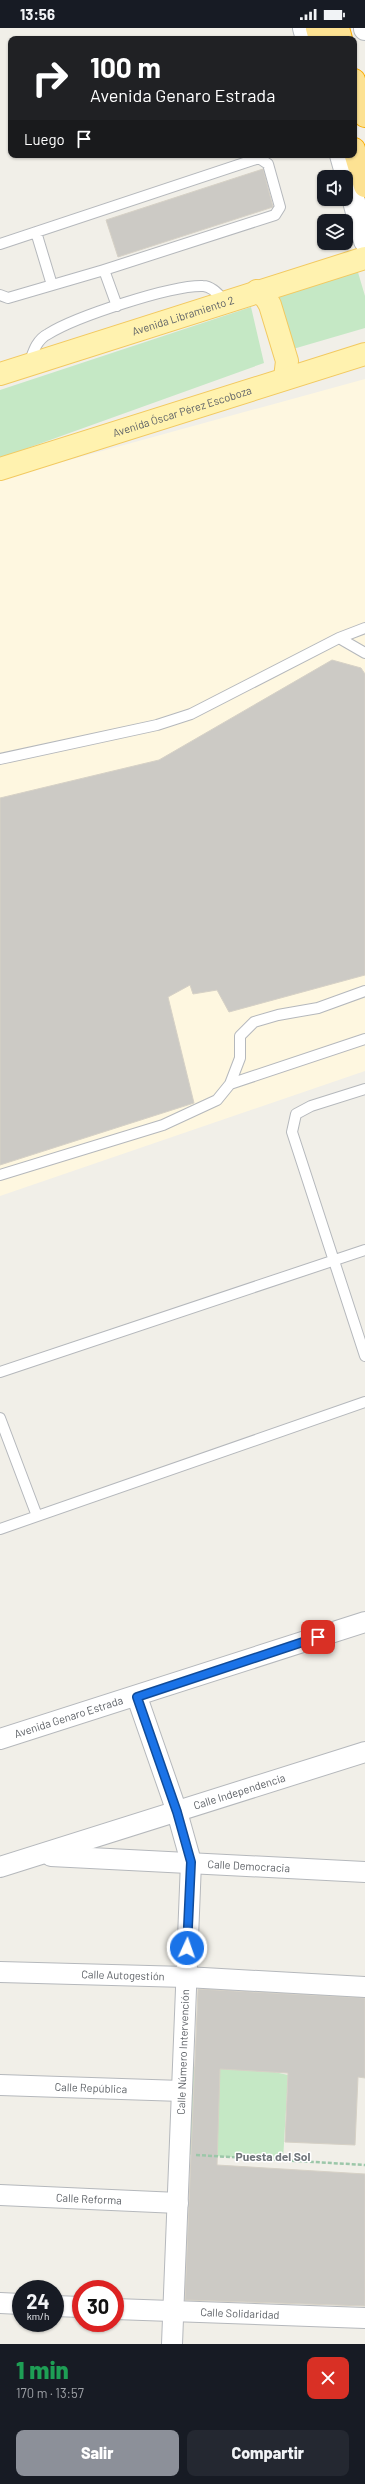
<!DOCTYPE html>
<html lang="es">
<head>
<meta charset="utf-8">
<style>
	body { margin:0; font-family:Barlow,sans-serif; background:#242831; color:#f1f3f6; height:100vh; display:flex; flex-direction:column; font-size:15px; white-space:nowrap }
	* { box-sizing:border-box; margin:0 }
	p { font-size:13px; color:#9ea1a6 }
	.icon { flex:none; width:22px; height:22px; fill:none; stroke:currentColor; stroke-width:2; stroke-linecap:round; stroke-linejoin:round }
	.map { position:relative; height:2316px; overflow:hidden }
	.sheet { display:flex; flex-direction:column; background:#171b24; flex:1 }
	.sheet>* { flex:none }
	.top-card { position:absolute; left:8px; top:8px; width:349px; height:122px; border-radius:8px; box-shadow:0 1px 3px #0004; background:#202124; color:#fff; overflow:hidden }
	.controls { position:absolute; left:317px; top:142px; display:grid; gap:8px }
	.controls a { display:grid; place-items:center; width:36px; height:36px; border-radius:8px; background:#171b24; box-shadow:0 1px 3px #0004; font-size:20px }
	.speed { position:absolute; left:12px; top:2252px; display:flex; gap:8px; font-size:20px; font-weight:700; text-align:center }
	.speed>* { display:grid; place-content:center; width:52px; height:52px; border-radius:50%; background:#171b24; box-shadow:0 1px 3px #0004; line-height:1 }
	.speed small { font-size:10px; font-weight:400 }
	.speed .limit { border:6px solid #d22; background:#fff; color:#111 }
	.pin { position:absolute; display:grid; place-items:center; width:34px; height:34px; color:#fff; margin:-17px; border-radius:8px; box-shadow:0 2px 6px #0006 }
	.me { position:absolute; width:44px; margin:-22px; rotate:3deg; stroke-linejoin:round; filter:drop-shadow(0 0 3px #0008) }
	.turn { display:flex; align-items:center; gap:14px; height:84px; padding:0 16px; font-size:18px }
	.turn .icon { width:52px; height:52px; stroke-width:2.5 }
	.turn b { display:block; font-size:28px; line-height:34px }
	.then { display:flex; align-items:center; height:38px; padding:0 16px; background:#0003; gap:8px; font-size:15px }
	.round { display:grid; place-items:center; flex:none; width:42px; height:42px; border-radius:8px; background:#242831 }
	.head { display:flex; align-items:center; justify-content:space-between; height:68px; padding:0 16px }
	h1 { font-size:24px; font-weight:800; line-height:30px; color:#1e9e55 }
	.action { display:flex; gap:8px; margin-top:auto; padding:8px 16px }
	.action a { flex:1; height:46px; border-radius:8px; background:#8c9099; color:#fff; font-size:16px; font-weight:800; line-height:46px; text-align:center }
	.action a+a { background:#242831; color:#f1f3f6 }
	.status { display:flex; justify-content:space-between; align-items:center; height:28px; padding:0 20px; background:#171b24; direction:ltr }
	.status svg { height:11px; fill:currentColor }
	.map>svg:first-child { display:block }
	.commercial { fill:#fef7e0 }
	.green { fill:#c5e8c5 }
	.building { fill:#cccac5; stroke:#d6d1c6 }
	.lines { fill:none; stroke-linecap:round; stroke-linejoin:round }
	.lane-casing { stroke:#b5b8bc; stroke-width:12 }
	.street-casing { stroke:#b5b8bc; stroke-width:22 }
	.secondary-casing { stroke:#b6babf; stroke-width:24 }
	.primary-casing { stroke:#f2c960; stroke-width:24 }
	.highway-casing { stroke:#f9ab00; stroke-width:24 }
	.path { stroke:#9cc7a9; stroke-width:2.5; stroke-dasharray:4 2; stroke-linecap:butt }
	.lane { stroke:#fff; stroke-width:10 }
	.street { stroke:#fff; stroke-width:20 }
	.secondary { stroke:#fff; stroke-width:22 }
	.primary { stroke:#fff2af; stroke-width:22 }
	.highway { stroke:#fde293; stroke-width:22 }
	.route-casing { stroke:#114b97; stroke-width:10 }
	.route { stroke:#1a73e8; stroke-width:7 }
	.labels { text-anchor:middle; stroke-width:3; stroke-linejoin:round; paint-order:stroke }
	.street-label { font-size:11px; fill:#5f6368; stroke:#fff }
	.neighbourhood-label { font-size:12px; font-weight:bold; fill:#70757a; stroke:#fff }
</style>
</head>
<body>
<div class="status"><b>13:56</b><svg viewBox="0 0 49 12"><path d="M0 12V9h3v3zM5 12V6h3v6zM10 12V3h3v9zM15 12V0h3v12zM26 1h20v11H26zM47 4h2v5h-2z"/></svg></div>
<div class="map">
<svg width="365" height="2316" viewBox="0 0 365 2316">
	<rect width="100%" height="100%" fill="#f1efe8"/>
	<path class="commercial" d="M 365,351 L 365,1043 L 0,1168 L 0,451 Z"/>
	<path class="green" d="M 357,241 L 365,268 L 365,300 L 293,321 L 278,263 Z
		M 251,279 L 264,335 L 0,430 L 0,362 Z
		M 183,2038 L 270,2043 L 288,2047 L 283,2132 L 180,2126 Z"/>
	<path class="building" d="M 263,141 L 273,179 L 118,229 L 106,192 Z
		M 332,632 L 361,640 L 365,646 L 365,947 L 229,984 L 217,962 L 193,966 L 190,957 L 168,969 L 194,1075 L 0,1137 L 0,770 L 159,732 Z
		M 198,1961 L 365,1970 L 365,2050 L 358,2049 L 355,2117 L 285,2114 L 288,2045 L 220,2041 L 217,2137 L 365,2146 L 365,2278 L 185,2272 Z"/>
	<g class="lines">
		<g class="lane-casing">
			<path id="lane" d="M 36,204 L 52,257
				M 0,216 L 259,130 L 268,136 L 280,179 L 275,187 L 104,242 L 8,270 L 0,267
				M 104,242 L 117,278
				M 29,336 C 33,325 36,312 48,306 C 75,289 171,257 203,258 C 212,258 219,267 225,273
				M 339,610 L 365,625
				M 0,731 L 157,697 L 191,686 L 339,610 L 365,600
				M 230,1056 L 365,1011
				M 365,1061 L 311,1078 L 296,1086 L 292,1104 L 365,1328
				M 0,1147 L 163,1097 L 217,1072 L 230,1056 L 240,1030 L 240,1008 L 254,994 L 278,987 L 318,980 L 365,963
				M 0,1344 L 365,1222
				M 0,1390 L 37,1488
				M 0,1501 L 365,1374"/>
		</g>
		<g class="street-casing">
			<g id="street">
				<path d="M 137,1669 L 177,1784 L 191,1834 L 172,2316"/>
				<path id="s1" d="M 0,1711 L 365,1594"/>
				<path id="s2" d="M 51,1828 L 365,1844"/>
				<path id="s3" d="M 0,1839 L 365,1724"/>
				<path id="s4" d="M 0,1944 L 186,1949 L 365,1959"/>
				<path id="s5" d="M 0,2057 L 182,2063"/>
				<path id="s6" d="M 0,2167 L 178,2175"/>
				<path d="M 0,2275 L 21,2276"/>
				<path d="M 55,2278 L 81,2279"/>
				<path id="s7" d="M 115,2281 L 365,2290"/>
			</g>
		</g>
		<g class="secondary-casing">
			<path id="secondary" d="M 304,0 L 307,11
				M 365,0 L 365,1
				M 341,127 L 365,213"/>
		</g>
		<g class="primary-casing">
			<g id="primary">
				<path d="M 257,263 L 266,270 L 270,277 L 287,333 L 285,350"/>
				<path id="s8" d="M 0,346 L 365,230"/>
				<path id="s9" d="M 0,441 L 365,326"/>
			</g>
		</g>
		<g class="highway-casing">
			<path id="highway" d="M 317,0 L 320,11
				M 338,0 L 341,11
				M 354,52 L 365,88
				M 354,121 L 365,158"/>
		</g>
		<path class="path" d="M 196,2127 L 365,2137"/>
		<use href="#lane" class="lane"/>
		<use href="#street" class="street"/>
		<use href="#secondary" class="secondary"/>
		<use href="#primary" class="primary"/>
		<use href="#highway" class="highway"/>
	</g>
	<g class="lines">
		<g class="route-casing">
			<path id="route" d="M 187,1920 L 191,1834 L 177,1784 L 137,1669 L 318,1609"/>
		</g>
		<use href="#route" class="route"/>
	</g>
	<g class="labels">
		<g class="street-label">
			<text dy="4" stroke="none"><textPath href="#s8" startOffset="192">Avenida Libramiento 2</textPath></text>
			<text dy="4" stroke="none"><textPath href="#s9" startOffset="191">Avenida Óscar Pérez Escoboza</textPath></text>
			<text dy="4" stroke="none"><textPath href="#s1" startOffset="72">Avenida Genaro Estrada</textPath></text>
			<text dy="4" stroke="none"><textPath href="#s3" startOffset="251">Calle Independencia</textPath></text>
			<text dy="4" stroke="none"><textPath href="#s2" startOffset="198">Calle Democracia</textPath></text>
			<text dy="4" stroke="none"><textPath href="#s4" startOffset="123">Calle Autogestión</textPath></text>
			<text transform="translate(183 2024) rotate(-88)" y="4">Calle Número Intervención</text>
			<text dy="4" stroke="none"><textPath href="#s5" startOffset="91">Calle República</textPath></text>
			<text dy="4" stroke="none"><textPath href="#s6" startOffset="89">Calle Reforma</textPath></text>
			<text dy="4" stroke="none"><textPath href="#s7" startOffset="125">Calle Solidaridad</textPath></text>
		</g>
		<g class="neighbourhood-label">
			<text x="273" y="2133">Puesta del Sol</text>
		</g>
	</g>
</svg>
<div class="controls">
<a><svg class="icon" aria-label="sound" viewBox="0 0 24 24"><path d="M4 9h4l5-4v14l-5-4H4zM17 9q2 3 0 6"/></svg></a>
<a><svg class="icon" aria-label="layers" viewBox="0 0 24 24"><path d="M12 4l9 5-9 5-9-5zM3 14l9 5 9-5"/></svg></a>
</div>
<div class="speed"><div>24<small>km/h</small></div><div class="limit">30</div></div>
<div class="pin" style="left:318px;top:1609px;background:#d93025"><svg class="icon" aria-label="arrive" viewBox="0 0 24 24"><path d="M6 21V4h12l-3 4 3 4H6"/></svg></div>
<svg class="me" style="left:187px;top:1920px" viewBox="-20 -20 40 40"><circle r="17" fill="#1a73e8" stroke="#fff" stroke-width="3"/><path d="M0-11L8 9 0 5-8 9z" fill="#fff"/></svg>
<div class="top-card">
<div class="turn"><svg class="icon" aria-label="right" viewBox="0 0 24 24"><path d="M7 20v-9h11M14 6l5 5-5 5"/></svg><div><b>100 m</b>Avenida Genaro Estrada</div></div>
<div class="then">Luego<svg class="icon" aria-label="arrive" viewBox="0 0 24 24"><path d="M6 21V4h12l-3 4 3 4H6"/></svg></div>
</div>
</div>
<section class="sheet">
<div class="head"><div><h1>1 min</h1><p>170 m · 13:57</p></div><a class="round" style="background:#d93025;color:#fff"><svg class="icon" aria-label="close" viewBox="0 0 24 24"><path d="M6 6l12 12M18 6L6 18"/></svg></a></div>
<div class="action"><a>Salir</a><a>Compartir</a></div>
</section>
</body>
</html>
